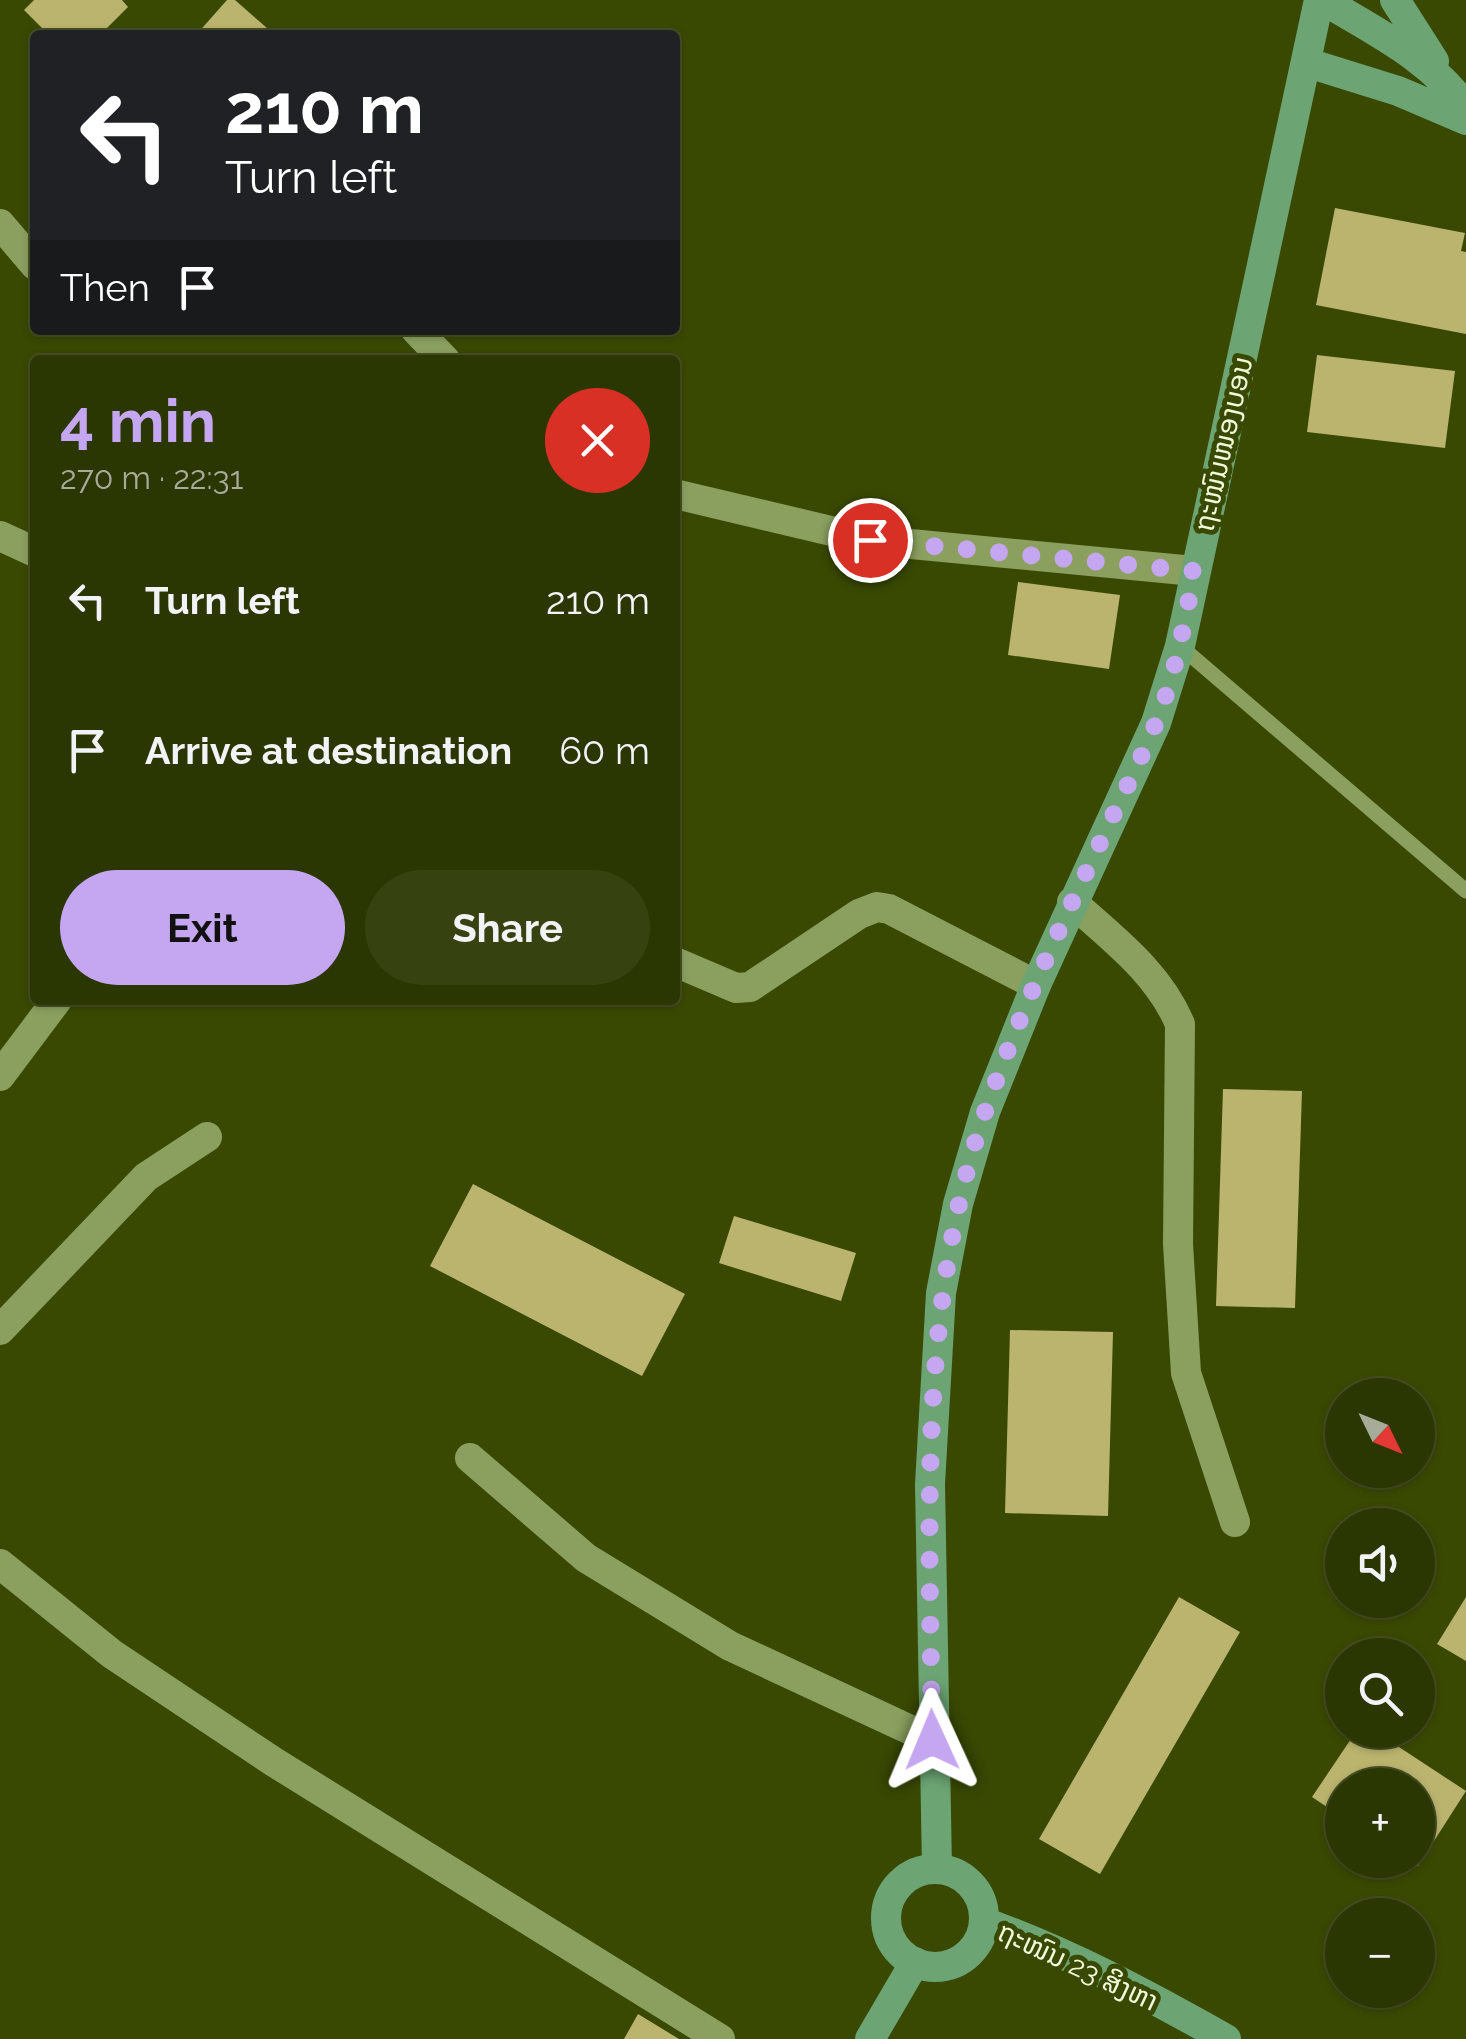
<!DOCTYPE html>
<html lang="en">
<head>
<meta charset="utf-8">
<style>
	body { margin:0; font-family:Raleway,"Noto Sans Lao",sans-serif; background:#374211; color:#f1f3f6; height:100vh; display:flex; flex-direction:column; font-size:38px; white-space:nowrap }
	* { box-sizing:border-box; margin:0 }
	p { font-size:32px; color:#a6ac99 }
	.icon { flex:none; width:55px; height:55px; fill:none; stroke:currentColor; stroke-width:2; stroke-linecap:round; stroke-linejoin:round }
	.map { position:relative; flex:1; overflow:hidden }
	.details { position:absolute; left:30px; top:355px; width:650px; height:650px; display:flex; flex-direction:column; background:#2b3702; border-radius:10px; box-shadow:0 2px 8px #0004,0 0 0 2px #475124 }
	.details>* { flex:none }
	.banner { position:absolute; left:30px; top:30px; width:650px; height:305px; border-radius:10px; box-shadow:0 2px 8px #0004,0 0 0 2px #475124; background:#202124; color:#fff; overflow:hidden }
	.needle { width:65px; rotate:133deg }
	.tools { position:absolute; left:1325px; top:1378px; display:grid; gap:20px }
	.tools a { display:grid; place-items:center; width:110px; height:110px; border-radius:50%; background:#2b3702; box-shadow:0 2px 8px #0004,0 0 0 2px #475124; font-size:50px }
	.pin { position:absolute; display:grid; place-items:center; width:85px; height:85px; color:#fff; margin:-42px; border:5px solid #fff; border-radius:50%; box-shadow:0 2px 10px #0007 }
	.me { position:absolute; width:110px; margin:-55px; rotate:359deg; stroke-linejoin:round; filter:drop-shadow(0 0 8px #0008) }
	.turn { display:flex; align-items:center; gap:35px; height:210px; padding:0 30px; font-size:45px }
	.turn .icon { width:130px; height:130px; stroke-width:2.5 }
	.turn b { display:block; font-size:70px; line-height:85px }
	.then { display:flex; align-items:center; height:95px; padding:0 30px; background:#0003; gap:20px; font-size:38px }
	.round { display:grid; place-items:center; flex:none; width:105px; height:105px; border-radius:52px; background:#374211 }
	.head { display:flex; align-items:center; justify-content:space-between; height:170px; padding:0 30px }
	h1 { font-size:60px; font-weight:700; line-height:75px; color:#c5a6f0 }
	.action { display:flex; gap:20px; margin-top:auto; padding:20px 30px }
	.action a { flex:1; height:115px; border-radius:60px; background:#c5a6f0; color:#111; font-size:40px; font-weight:700; line-height:115px; text-align:center }
	.action a+a { background:#374211; color:#f1f3f6 }
	ul { padding:0; list-style:none }
	li { display:flex; align-items:center; gap:30px; height:150px; padding:0 30px }
	li div { flex:1 }
	li b { display:block; font-size:38px }
	li em { font-style:normal }
	.map>svg:first-child { display:block }
	.building { fill:#bbb46e }
	.lines { fill:none; stroke-linecap:round; stroke-linejoin:round }
	.lane { stroke:#8ba05f; stroke-width:15 }
	.street { stroke:#8ba05f; stroke-width:30 }
	.secondary { stroke:#6ca573; stroke-width:30 }
	.route { stroke:#c5a6f0; stroke-width:18; stroke-dasharray:0 32.4 }
	.labels { text-anchor:middle; stroke-width:10; stroke-linejoin:round; paint-order:stroke }
	.street-label { font-size:28px; fill:#eefad9; stroke:#394902 }
</style>
</head>
<body>
<div class="map">
<svg width="1466" height="2039" viewBox="0 0 1466 2039">
	<rect width="100%" height="100%" fill="#394902"/>
	<path class="building" d="M 34,0 L 122,0 L 128,7 L 100,35 L 49,35 L 24,10 Z
		M 227,0 L 235,0 L 275,35 L 196,35 Z
		M 1335,208 L 1465,233 L 1461,251 L 1466,252 L 1466,334 L 1316,305 Z
		M 1317,355 L 1455,371 L 1445,448 L 1307,432 Z
		M 1018,582 L 1120,595 L 1109,669 L 1008,655 Z
		M 1223,1089 L 1302,1091 L 1295,1308 L 1216,1306 Z
		M 473,1184 L 685,1294 L 642,1376 L 430,1266 Z
		M 734,1216 L 856,1253 L 841,1301 L 719,1263 Z
		M 1010,1330 L 1113,1332 L 1108,1516 L 1005,1513 Z
		M 1179,1597 L 1240,1632 L 1100,1874 L 1039,1839 Z
		M 1466,1597 L 1466,1661 L 1437,1644 Z
		M 1357,1730 L 1373,1730 L 1466,1791 L 1418,1866 L 1408,1860 L 1418,1860 L 1418,1785 L 1342,1785 L 1342,1817 L 1312,1797 Z
		M 638,2014 L 679,2039 L 624,2039 Z"/>
	<g class="lines">
		<path class="lane" d="M 1180,646 L 1466,891"/>
		<path class="street" d="M 0,224 L 35,265
			M 416,330 L 445,360
			M 675,494 L 869,540 L 1194,571
			M 0,536 L 35,552
			M 1072,902 C 1113,939 1158,972 1180,1024 L 1178,1244 L 1186,1373 L 1235,1522
			M 675,962 L 736,988 L 750,987 L 859,914 L 877,907 L 889,909 L 1036,985
			M 0,1076 L 57,1000
			M 0,1330 L 146,1177 L 207,1137
			M 470,1458 L 586,1558 L 730,1646 L 932,1740
			M 0,1564 L 112,1654 L 274,1762 L 720,2039"/>
		<path class="secondary" d="M 1323,0 C 1374,31 1431,58 1466,108
			M 1395,0 L 1434,61
			M 1308,63 L 1398,91 L 1466,120
			M 937,1868 L 930,1484 L 941,1293 L 958,1204 L 985,1112 L 1036,985 L 1156,723 L 1180,646 L 1319,0
			M886 1918a49 49 0 1 1 98 0a49 49 0 1 1-98 0Z
			M 984,1922 C 1072,1954 1144,1993 1226,2039
			M 870,2039 L 915,1962"/>
	</g>
	<g class="lines">
		<path class="route" d="M 870,540 L 1194,571 C 1185,623 1175,676 1155,725 C 1139,764 1119,802 1101,841 C 1059,929 1017,1019 985,1112 C 916,1312 930,1531 932,1740"/>
	</g>
	<g class="labels">
		<g class="street-label">
			<text transform="translate(1223 444) rotate(-77)" y="10">ຖະໜົນໜອງບອນ</text>
			<text transform="translate(1078 1966) rotate(25)" y="10">ຖະໜົນ 23 ສິງຫາ</text>
		</g>
	</g>
</svg>
<div class="tools">
<a><svg class="needle" viewBox="-14 -14 28 28"><path d="M0-13l5 13h-10z" fill="#e53935"/><path d="M0 13l5-13h-10z" fill="#a6ac99"/></svg></a>
<a><svg class="icon" aria-label="sound" viewBox="0 0 24 24"><path d="M4 9h4l5-4v14l-5-4H4zM17 9q2 3 0 6"/></svg></a>
<a><svg class="icon" aria-label="search" viewBox="0 0 24 24"><circle cx="10" cy="10" r="6"/><path d="M15 15l6 6"/></svg></a>
<a>+</a>
<a>−</a>
</div>
<div class="pin" style="left:870px;top:540px;background:#d93025"><svg class="icon" aria-label="arrive" viewBox="0 0 24 24"><path d="M6 21V4h12l-3 4 3 4H6"/></svg></div>
<svg class="me" style="left:932px;top:1740px" viewBox="-20 -20 40 40"><path d="M0-17L14 15 0 8-14 15z" fill="#c5a6f0" stroke="#fff" stroke-width="4"/></svg>
<div class="banner">
<div class="turn"><svg class="icon" aria-label="left" viewBox="0 0 24 24"><path d="M17 20v-9H6M10 6l-5 5 5 5"/></svg><div><b>210 m</b>Turn left</div></div>
<div class="then">Then<svg class="icon" aria-label="arrive" viewBox="0 0 24 24"><path d="M6 21V4h12l-3 4 3 4H6"/></svg></div>
</div>
<section class="details">
<div class="head"><div><h1>4 min</h1><p>270 m · 22:31</p></div><a class="round" style="background:#d93025;color:#fff"><svg class="icon" aria-label="close" viewBox="0 0 24 24"><path d="M6 6l12 12M18 6L6 18"/></svg></a></div>
<ul>
<li><svg class="icon" aria-label="left" viewBox="0 0 24 24"><path d="M17 20v-9H6M10 6l-5 5 5 5"/></svg><div><b>Turn left</b></div><em>210 m</em></li>
<li><svg class="icon" aria-label="arrive" viewBox="0 0 24 24"><path d="M6 21V4h12l-3 4 3 4H6"/></svg><div><b>Arrive at destination</b></div><em>60 m</em></li>
</ul>
<div class="action"><a>Exit</a><a>Share</a></div>
</section>
</div>
</body>
</html>
